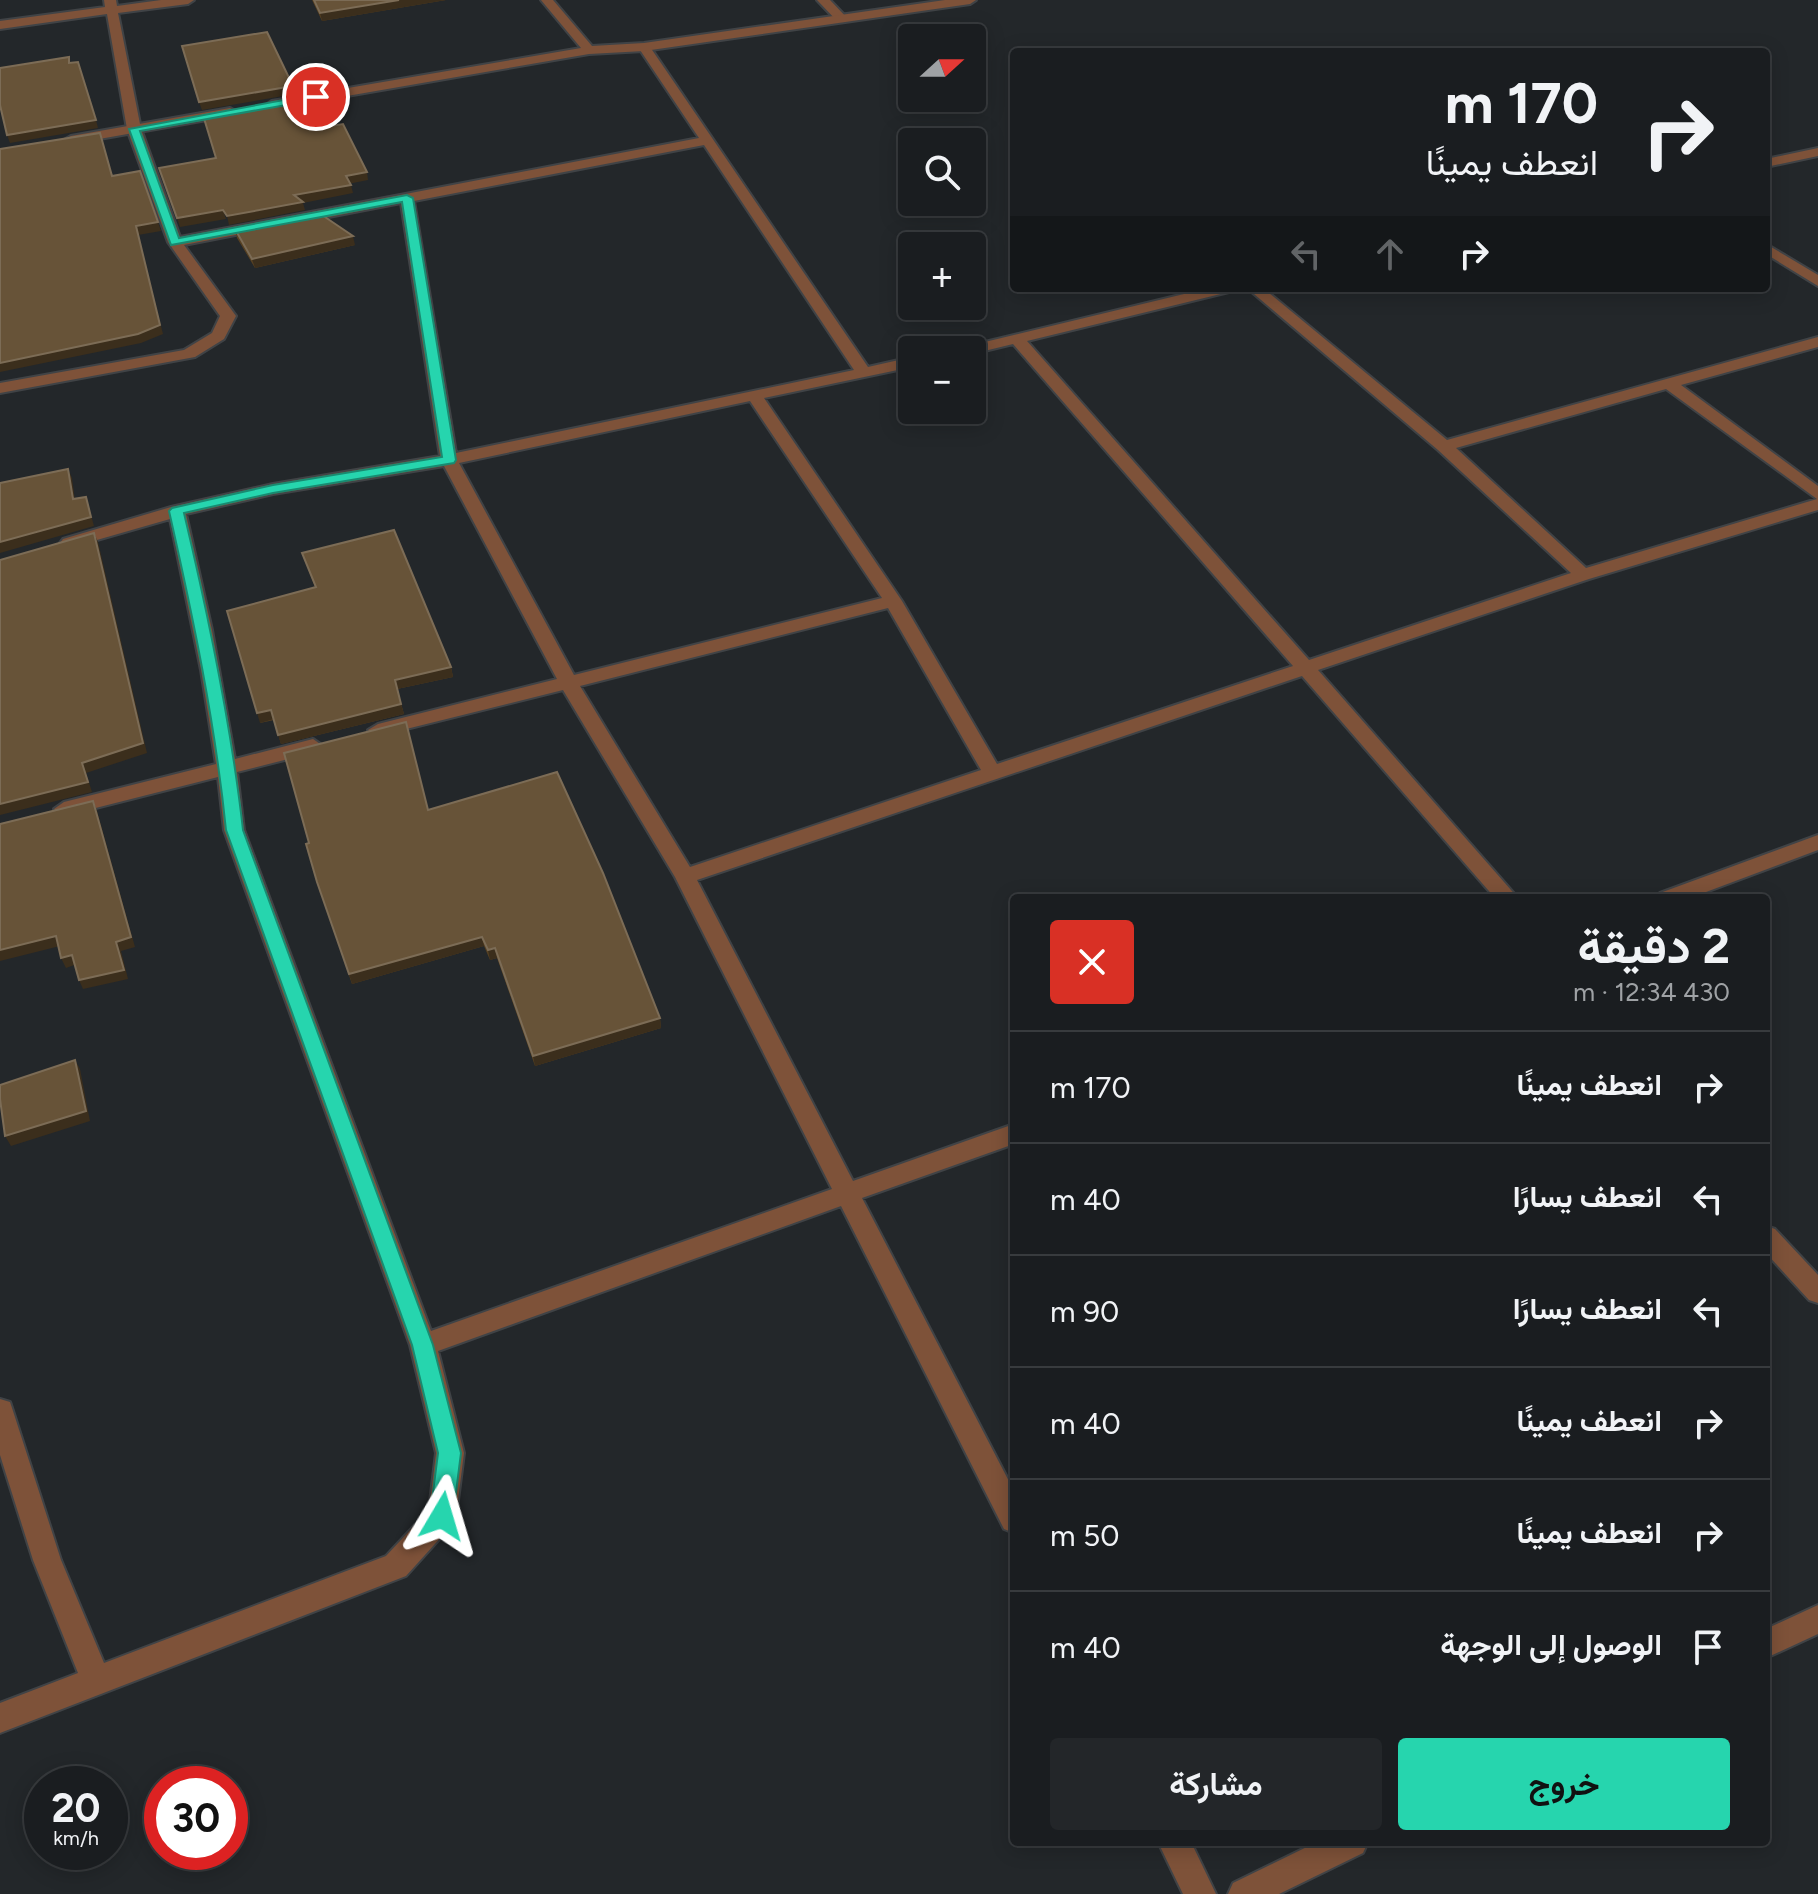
<!DOCTYPE html>
<html lang="ar">
<head>
<meta charset="utf-8">
<style>
	body { margin:0; font-family:Figtree,Vazirmatn,sans-serif; background:#232629; color:#f1f3f6; direction:rtl; height:100vh; display:flex; flex-direction:column; font-size:30px; white-space:nowrap }
	* { box-sizing:border-box; margin:0 }
	p { font-size:26px; color:#9fa2a5 }
	.icon { flex:none; width:44px; height:44px; fill:none; stroke:currentColor; stroke-width:2; stroke-linecap:round; stroke-linejoin:round }
	.map { position:relative; flex:1; overflow:hidden; direction:ltr }
	.side { position:absolute; left:1010px; top:894px; width:760px; height:952px; display:flex; flex-direction:column; background:#1a1d20; border-radius:8px; box-shadow:0 4px 20px #0003,0 0 0 2px #383b3e; direction:rtl }
	.side>* { flex:none }
	.banner { position:absolute; left:1010px; top:48px; width:760px; height:244px; border-radius:8px; box-shadow:0 4px 20px #0003,0 0 0 2px #383b3e; direction:rtl; background:#1a1d20; color:#f1f3f6; overflow:hidden }
	.needle { width:52px; rotate:69deg }
	.fabs { position:absolute; left:898px; top:24px; display:grid; gap:16px }
	.fabs a { display:grid; place-items:center; width:88px; height:88px; border-radius:8px; background:#1a1d20; box-shadow:0 4px 20px #0003,0 0 0 2px #383b3e; font-size:40px }
	.speed { position:absolute; left:24px; top:1766px; display:flex; gap:16px; font-size:40px; font-weight:700; text-align:center }
	.speed>* { display:grid; place-content:center; width:104px; height:104px; border-radius:50%; background:#1a1d20; box-shadow:0 4px 20px #0003,0 0 0 2px #383b3e; line-height:1 }
	.speed small { font-size:20px; font-weight:400 }
	.speed .limit { border:12px solid #d22; background:#fff; color:#111 }
	.pin { position:absolute; display:grid; place-items:center; width:68px; height:68px; color:#fff; margin:-34px; border:4px solid #fff; border-radius:50%; box-shadow:0 2px 8px #0007 }
	.me { position:absolute; width:88px; margin:-44px; rotate:7deg; stroke-linejoin:round; filter:drop-shadow(0 0 6px #0008) }
	.turn { display:flex; align-items:center; gap:28px; height:168px; padding:0 40px; font-size:36px }
	.turn .icon { width:104px; height:104px; stroke-width:2.5 }
	.turn b { display:block; font-size:56px; line-height:68px }
	.lanes { display:flex; align-items:center; height:76px; padding:0 40px; background:#0003; justify-content:center; gap:40px; direction:ltr }
	.lanes .off { opacity:.35 }
	.round { display:grid; place-items:center; flex:none; width:84px; height:84px; border-radius:8px; background:#232629 }
	.summary { display:flex; align-items:center; justify-content:space-between; height:136px; padding:0 40px }
	h1 { font-size:48px; font-weight:700; line-height:60px }
	.button { display:flex; gap:16px; margin-top:auto; padding:16px 40px }
	.button a { flex:1; height:92px; border-radius:8px; background:#26d5ae; color:#111; font-size:32px; font-weight:700; line-height:92px; text-align:center }
	.button a+a { background:#232629; color:#f1f3f6 }
	ul { padding:0; list-style:none }
	li { display:flex; align-items:center; gap:24px; height:112px; padding:0 40px; border-top:2px solid #383b3e }
	li div { flex:1 }
	li b { display:block; font-size:30px }
	li em { font-style:normal }
	.map>svg:first-child { display:block }
	.lines { fill:none; stroke-linecap:round; stroke-linejoin:round }
	.minor-casing { stroke:#404346; stroke-width:4 }
	.tertiary-casing { stroke:#404346; stroke-width:4 }
	.minor { fill:#7e5239; fill-rule:evenodd }
	.tertiary { fill:#7e5239; fill-rule:evenodd }
	.wall { fill:#564022 }
	.shaded-wall { fill:#3b2e1c }
	.building { fill:#675338; stroke:#7c6c56; stroke-width:2 }
	.route { fill:#26d5ae; stroke:#198a71; stroke-width:2 }
</style>
</head>
<body>
<div class="map">
<svg width="1818" height="1894" viewBox="0 0 1818 1894">
	<rect width="100%" height="100%" fill="#23272a"/>
	<g class="lines">
		<g class="minor-casing">
			<path id="minor" d="M 104,0 L 116,0 L 117,6 L 161,0 L 194,0 L 188,4 L 118,13 L 141,129 L 180,237 L 699,138 L 638,47 L 648,44 L 868,367 L 912,357 L 912,367 L 764,398 L 902,601 L 997,764 L 1293,666 L 1013,344 L 972,354 L 972,350 L 962,350 L 964,347 L 1209,288 L 1235,288 L 1233,291 L 1027,341 L 1309,660 L 1571,573 L 1438,450 L 1247,288 L 1263,288 L 1447,440 L 1818,337 L 1818,347 L 1681,385 L 1818,486 L 1818,510 L 1589,579 L 1318,670 L 1518,898 L 1495,898 L 1302,676 L 697,880 L 853,1181 L 1014,1124 L 1014,1144 L 862,1198 L 1014,1491 L 1014,1533 L 1004,1529 L 841,1206 L 438,1351 L 464,1453 L 456,1516 L 452,1525 L 406,1576 L 0,1733 L 0,1703 L 78,1673 L 33,1560 L 0,1455 L 0,1399 L 10,1402 L 13,1411 L 61,1560 L 104,1663 L 386,1556 L 429,1510 L 436,1453 L 410,1345 L 224,830 L 218,777 L 64,816 L 54,809 L 64,802 L 216,764 L 201,670 L 170,519 L 69,548 L 60,543 L 63,539 L 171,507 L 273,484 L 440,456 L 401,203 L 184,245 L 236,316 L 224,339 L 195,357 L 0,393 L 0,383 L 184,350 L 212,333 L 220,316 L 168,242 L 127,129 L 107,14 L 0,29 L 0,21 L 105,7 ZM 704,145 L 854,370 L 456,453 L 414,201 ZM 1666,389 L 1817,499 L 1586,568 L 1456,448 ZM 750,401 L 882,598 L 574,675 L 459,463 ZM 444,466 L 557,679 L 378,724 L 368,730 L 378,736 L 563,690 L 675,877 L 832,1189 L 431,1331 L 244,830 L 237,772 L 320,751 L 323,746 L 313,739 L 235,759 L 212,630 L 186,514 L 273,494 ZM 888,608 L 981,770 L 690,867 L 580,686 Z
				M 817,0 L 830,0 L 848,19 L 838,22 Z
				M 1818,148 L 1818,156 L 1766,167 L 1766,159 Z
				M 1766,244 L 1818,275 L 1818,286 L 1766,254 Z
				M 1818,835 L 1818,850 L 1690,898 L 1657,898 L 1660,893 Z
				M 1766,1226 L 1775,1229 L 1818,1275 L 1818,1303 L 1809,1300 L 1766,1253 Z
				M 1818,1605 L 1818,1634 L 1766,1658 L 1766,1629 Z
				M 1158,1842 L 1191,1842 L 1216,1894 L 1183,1894 Z
				M 1317,1842 L 1368,1842 L 1363,1853 L 1279,1894 L 1228,1894 L 1233,1883 Z"/>
		</g>
		<g class="tertiary-casing">
			<path id="tertiary" d="M 541,0 L 553,0 L 592,46 L 644,43 L 945,0 L 976,0 L 970,4 L 644,51 L 589,54 L 272,109 L 266,105 L 272,101 L 581,48 Z
				M 230,108 L 237,112 L 235,115 L 71,144 L 64,140 L 71,136 Z"/>
		</g>
		<use href="#minor" class="minor"/>
		<use href="#tertiary" class="tertiary"/>
	</g>
	<path class="wall" d="M 312,0 L 446,0 L 322,21 Z
		M 235,229 L 355,245 L 255,268 L 237,238 Z
		M 302,553 L 451,667 L 453,677 L 397,689 L 404,714 L 281,744 L 274,720 L 260,723 L 315,587 Z
		M 428,810 L 660,1018 L 661,1028 L 535,1066 L 497,958 L 490,960 L 484,946 L 352,984 L 317,882 Z"/>
	<path class="shaded-wall" d="M 399,0 L 446,0 L 322,21 L 320,13 Z
		M 293,86 L 295,94 L 202,110 L 199,102 Z
		M 96,120 L 98,128 L 10,143 L 7,135 Z
		M 367,172 L 368,180 L 348,184 L 346,176 Z
		M 351,185 L 353,193 L 303,203 L 305,210 L 229,225 L 227,216 L 294,195 Z
		M 223,210 L 226,219 L 180,227 L 177,218 Z
		M 158,222 L 161,231 L 138,235 L 163,334 L 141,343 L 0,372 L 0,363 L 136,226 Z
		M 353,236 L 355,245 L 255,268 L 252,259 Z
		M 68,469 L 72,478 L 76,508 L 73,499 Z
		M 86,497 L 94,526 L 0,553 L 0,542 Z
		M 94,533 L 98,542 L 147,753 L 86,773 L 92,792 L 0,815 L 0,804 L 82,763 Z
		M 451,667 L 453,677 L 397,689 L 395,680 Z
		M 401,704 L 404,714 L 281,744 L 278,735 Z
		M 271,710 L 274,719 L 260,723 L 257,713 Z
		M 93,801 L 97,811 L 135,947 L 121,951 L 128,979 L 83,989 L 79,980 L 116,942 Z
		M 56,936 L 60,946 L 0,961 L 0,950 Z
		M 482,937 L 484,946 L 352,984 L 349,974 Z
		M 495,948 L 497,958 L 490,960 L 488,950 Z
		M 72,955 L 77,964 L 66,968 L 61,958 Z
		M 660,1018 L 661,1028 L 535,1066 L 533,1056 Z
		M 75,1060 L 80,1069 L 90,1121 L 11,1146 L 5,1136 Z"/>
	<path class="building" d="M 314,0 L 399,0 L 320,13 Z
		M 267,32 L 293,86 L 199,102 L 182,46 Z
		M 69,57 L 69,63 L 78,62 L 96,120 L 7,135 L 0,105 L 0,68 Z
		M 299,99 L 313,129 L 343,124 L 367,172 L 346,176 L 351,185 L 294,195 L 303,202 L 227,216 L 223,210 L 177,218 L 159,168 L 216,158 L 203,115 Z
		M 100,133 L 112,176 L 140,171 L 158,222 L 136,226 L 160,325 L 138,334 L 0,363 L 0,149 Z
		M 319,213 L 353,236 L 252,259 L 235,229 Z
		M 68,469 L 73,499 L 86,497 L 91,517 L 0,542 L 0,483 Z
		M 394,530 L 451,667 L 395,680 L 401,704 L 278,735 L 271,710 L 257,713 L 227,611 L 316,587 L 302,553 Z
		M 94,533 L 143,743 L 82,763 L 88,782 L 0,804 L 0,560 Z
		M 406,722 L 428,810 L 557,772 L 603,873 L 660,1018 L 533,1056 L 495,948 L 488,950 L 482,937 L 349,974 L 317,882 L 306,844 L 309,843 L 284,753 Z
		M 93,801 L 131,937 L 116,942 L 124,970 L 79,980 L 72,955 L 61,958 L 56,936 L 0,950 L 0,824 Z
		M 75,1060 L 86,1111 L 5,1136 L 0,1099 L 0,1085 Z"/>
	<path class="route" d="M 316,94 L 322,97 L 320,99 L 140,131 L 179,238 L 407,195 L 413,198 L 456,460 L 454,463 L 273,493 L 184,513 C 209,618 231,723 243,830 L 433,1345 L 461,1453 L 453,1516 L 450,1524 L 442,1527 L 433,1524 L 430,1516 L 438,1453 L 412,1345 L 226,830 C 215,722 193,617 169,511 L 172,508 L 273,485 L 442,457 L 402,202 L 171,245 L 129,129 Z"/>
</svg>
<div class="fabs">
<a><svg class="needle" viewBox="-14 -14 28 28"><path d="M0-13l5 13h-10z" fill="#e53935"/><path d="M0 13l5-13h-10z" fill="#9fa2a5"/></svg></a>
<a><svg class="icon" aria-label="search" viewBox="0 0 24 24"><circle cx="10" cy="10" r="6"/><path d="M15 15l6 6"/></svg></a>
<a>+</a>
<a>−</a>
</div>
<div class="speed"><div>20<small>km/h</small></div><div class="limit">30</div></div>
<div class="pin" style="left:316px;top:97px;background:#d93025"><svg class="icon" aria-label="arrive" viewBox="0 0 24 24"><path d="M6 21V4h12l-3 4 3 4H6"/></svg></div>
<svg class="me" style="left:442px;top:1516px" viewBox="-20 -20 40 40"><path d="M0-17L14 15 0 8-14 15z" fill="#26d5ae" stroke="#fff" stroke-width="4"/></svg>
<div class="banner">
<div class="turn"><svg class="icon" aria-label="right" viewBox="0 0 24 24"><path d="M7 20v-9h11M14 6l5 5-5 5"/></svg><div><b>170 m</b>انعطف يمينًا</div></div>
<div class="lanes"><svg class="icon off" aria-label="left" viewBox="0 0 24 24"><path d="M17 20v-9H6M10 6l-5 5 5 5"/></svg><svg class="icon off" aria-label="ahead" viewBox="0 0 24 24"><path d="M12 20V5M6 11l6-6 6 6"/></svg><svg class="icon" aria-label="right" viewBox="0 0 24 24"><path d="M7 20v-9h11M14 6l5 5-5 5"/></svg></div>
</div>
<section class="side">
<div class="summary"><div><h1>2 دقيقة</h1><p>430 m · 12:34</p></div><a class="round" style="background:#d93025;color:#fff"><svg class="icon" aria-label="close" viewBox="0 0 24 24"><path d="M6 6l12 12M18 6L6 18"/></svg></a></div>
<ul>
<li><svg class="icon" aria-label="right" viewBox="0 0 24 24"><path d="M7 20v-9h11M14 6l5 5-5 5"/></svg><div><b>انعطف يمينًا</b></div><em>170 m</em></li>
<li><svg class="icon" aria-label="left" viewBox="0 0 24 24"><path d="M17 20v-9H6M10 6l-5 5 5 5"/></svg><div><b>انعطف يسارًا</b></div><em>40 m</em></li>
<li><svg class="icon" aria-label="left" viewBox="0 0 24 24"><path d="M17 20v-9H6M10 6l-5 5 5 5"/></svg><div><b>انعطف يسارًا</b></div><em>90 m</em></li>
<li><svg class="icon" aria-label="right" viewBox="0 0 24 24"><path d="M7 20v-9h11M14 6l5 5-5 5"/></svg><div><b>انعطف يمينًا</b></div><em>40 m</em></li>
<li><svg class="icon" aria-label="right" viewBox="0 0 24 24"><path d="M7 20v-9h11M14 6l5 5-5 5"/></svg><div><b>انعطف يمينًا</b></div><em>50 m</em></li>
<li><svg class="icon" aria-label="arrive" viewBox="0 0 24 24"><path d="M6 21V4h12l-3 4 3 4H6"/></svg><div><b>الوصول إلى الوجهة</b></div><em>40 m</em></li>
</ul>
<div class="button"><a>خروج</a><a>مشاركة</a></div>
</section>
</div>
</body>
</html>
